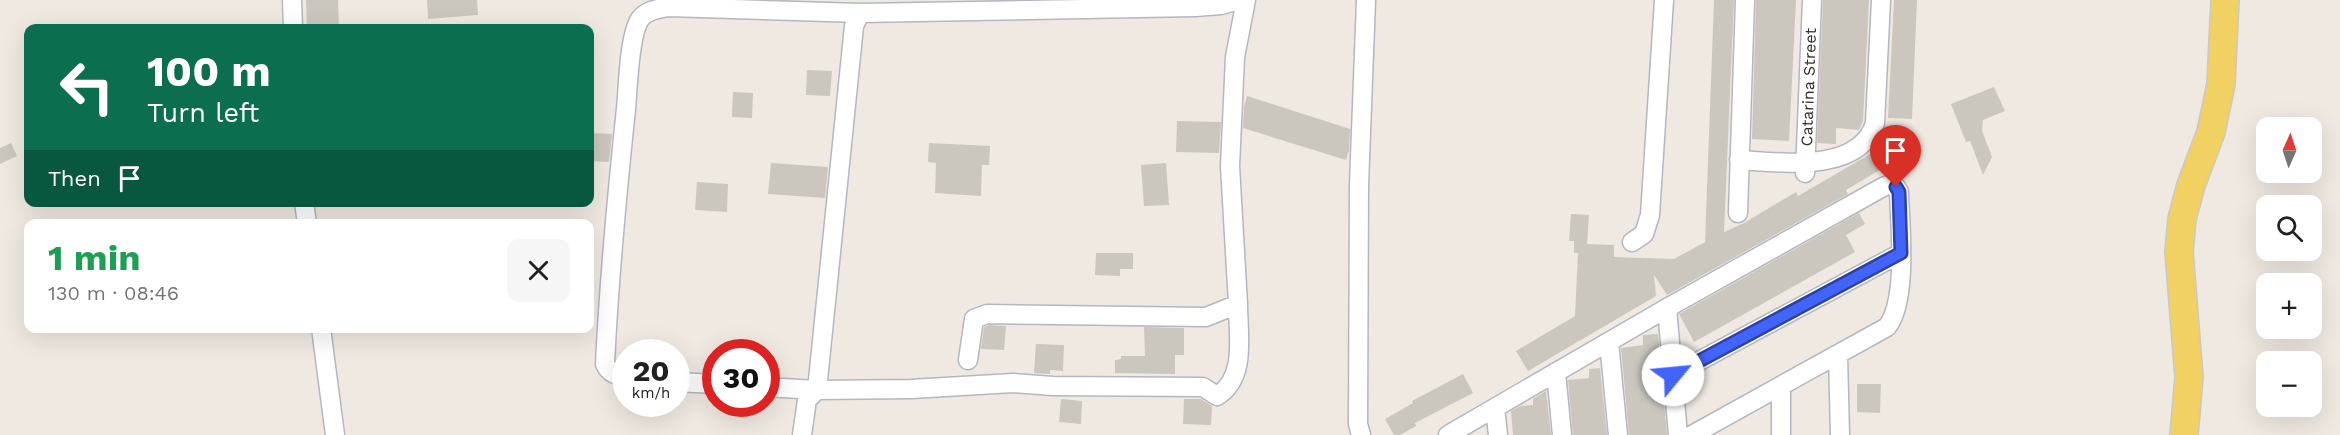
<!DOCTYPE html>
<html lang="en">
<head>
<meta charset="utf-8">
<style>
	body { margin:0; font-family:"Work Sans",sans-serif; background:#f6f6f6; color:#202124; height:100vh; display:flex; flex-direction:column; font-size:22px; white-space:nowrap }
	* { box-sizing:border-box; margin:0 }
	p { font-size:20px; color:#757577 }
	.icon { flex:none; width:33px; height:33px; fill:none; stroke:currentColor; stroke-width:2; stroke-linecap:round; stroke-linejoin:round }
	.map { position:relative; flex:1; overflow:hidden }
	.sheet { position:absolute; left:24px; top:219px; width:570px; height:114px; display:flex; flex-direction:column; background:#fff; border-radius:12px; box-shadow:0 6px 24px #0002 }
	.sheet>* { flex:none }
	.guide { position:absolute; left:24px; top:24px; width:570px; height:183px; border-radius:12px; box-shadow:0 6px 24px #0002; background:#0b6e4f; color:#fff; overflow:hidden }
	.needle { width:39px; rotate:3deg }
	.buttons { position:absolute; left:2256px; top:117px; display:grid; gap:12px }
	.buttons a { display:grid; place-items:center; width:66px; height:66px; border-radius:12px; background:#fff; box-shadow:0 6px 24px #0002; font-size:30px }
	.speed { position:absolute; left:612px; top:339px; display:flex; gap:12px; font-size:30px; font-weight:700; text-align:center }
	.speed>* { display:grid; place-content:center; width:78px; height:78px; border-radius:50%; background:#fff; box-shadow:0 6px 24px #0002; line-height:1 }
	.speed small { font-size:15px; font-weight:400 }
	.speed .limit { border:9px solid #d22; background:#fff; color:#111 }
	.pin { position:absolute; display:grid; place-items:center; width:51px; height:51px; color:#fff; margin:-62px -26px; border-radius:50% 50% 50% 0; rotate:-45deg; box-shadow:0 0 6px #0007 }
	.pin .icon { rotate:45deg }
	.me { position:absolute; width:66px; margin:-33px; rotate:62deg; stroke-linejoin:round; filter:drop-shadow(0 0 4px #0008) }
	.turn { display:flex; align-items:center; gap:21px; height:126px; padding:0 24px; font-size:27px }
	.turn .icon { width:78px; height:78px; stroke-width:2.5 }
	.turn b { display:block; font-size:42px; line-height:51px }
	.then { display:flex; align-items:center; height:57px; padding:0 24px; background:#0003; gap:12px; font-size:22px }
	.round { display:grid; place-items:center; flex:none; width:63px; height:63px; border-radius:12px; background:#f6f6f6 }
	.overview { display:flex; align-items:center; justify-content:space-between; height:102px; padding:0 24px }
	h1 { font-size:36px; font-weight:700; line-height:45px; color:#1e9e55 }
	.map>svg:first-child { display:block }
	.building { fill:#cbc7bf }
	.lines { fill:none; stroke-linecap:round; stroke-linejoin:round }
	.minor-casing { stroke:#b4b7c1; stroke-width:21 }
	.primary-casing { stroke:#c9c9c9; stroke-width:30 }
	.minor { stroke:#fff; stroke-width:18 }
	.primary { stroke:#f2d163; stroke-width:27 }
	.route-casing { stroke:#2b41a3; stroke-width:15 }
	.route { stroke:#4264fb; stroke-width:10 }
	.labels { text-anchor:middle; stroke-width:4.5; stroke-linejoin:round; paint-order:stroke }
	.street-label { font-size:16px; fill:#2e2e2e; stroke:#fff }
</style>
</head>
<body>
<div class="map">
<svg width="2340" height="435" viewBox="0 0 2340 435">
	<rect width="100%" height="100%" fill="#efe9e1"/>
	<path class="building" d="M 306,0 L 338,0 L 339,27 L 307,28 Z
		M 427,0 L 477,0 L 478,15 L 428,19 Z
		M 1714,0 L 1734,0 L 1724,232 L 1744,223 L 1796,192 L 1798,196 L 1896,139 L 1905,155 L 1846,190 L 1848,194 L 1667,295 L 1654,275 L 1656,296 L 1528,371 L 1516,351 L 1575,316 L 1578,253 L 1574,253 L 1574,241 L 1569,241 L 1571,214 L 1589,215 L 1587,244 L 1614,245 L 1614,257 L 1674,259 L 1705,242 Z
		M 1756,0 L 1796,0 L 1789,141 L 1752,139 Z
		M 1823,0 L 1869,0 L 1863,121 L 1859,130 L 1836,128 L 1836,144 L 1817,143 Z
		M 1894,0 L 1917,0 L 1912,119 L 1888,118 Z
		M 807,70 L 832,71 L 830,96 L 806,95 Z
		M 1994,87 L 2005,111 L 1983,120 L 1982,131 L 1992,157 L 1983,175 L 1970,141 L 1966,142 L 1951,104 Z
		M 733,92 L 753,93 L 752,118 L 732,117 Z
		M 1247,96 L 1350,129 L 1349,151 L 1346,160 L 1243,128 L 1244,107 Z
		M 1177,121 L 1221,122 L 1219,153 L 1176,152 Z
		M 590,133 L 612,134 L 609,162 L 590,161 Z
		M 11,143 L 17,156 L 0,164 L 0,148 Z
		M 929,143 L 990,146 L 989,165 L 982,165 L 981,196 L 935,193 L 936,163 L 928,162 Z
		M 771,163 L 828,167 L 825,198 L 768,194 Z
		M 1166,163 L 1169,205 L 1144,206 L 1141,165 Z
		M 697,182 L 728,184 L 727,212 L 695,210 Z
		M 1859,213 L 1865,224 L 1846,235 L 1855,252 L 1694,342 L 1679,314 Z
		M 1096,253 L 1133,253 L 1133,269 L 1120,269 L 1120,276 L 1095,275 Z
		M 989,325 L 1006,326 L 1004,350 L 981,349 L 984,327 Z
		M 1144,327 L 1184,328 L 1184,355 L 1175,355 L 1175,374 L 1115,373 L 1115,360 L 1121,359 L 1121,356 L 1145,356 Z
		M 1658,334 L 1667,435 L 1629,435 L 1621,348 L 1643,345 L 1643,335 Z
		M 1036,344 L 1064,345 L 1063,371 L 1050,370 L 1050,374 L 1034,373 Z
		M 1600,368 L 1607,435 L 1573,435 L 1568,380 L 1589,378 L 1589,369 Z
		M 1463,374 L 1473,393 L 1415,423 L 1416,426 L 1400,435 L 1394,435 L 1385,419 L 1413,403 L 1412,401 Z
		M 1857,384 L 1881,384 L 1880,413 L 1857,412 Z
		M 1546,391 L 1551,435 L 1513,435 L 1511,411 L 1521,406 L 1533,405 L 1533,399 Z
		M 1061,399 L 1082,401 L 1081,424 L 1059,422 Z
		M 1184,399 L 1201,399 L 1212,406 L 1211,425 L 1183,424 Z"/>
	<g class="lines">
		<g class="minor-casing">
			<path id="minor" d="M 292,0 L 293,28
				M 1739,160 C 1779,162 1860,174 1875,123 L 1881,0
				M 1805,173 L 1812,0
				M 304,202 L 307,224
				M 1738,213 L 1745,0
				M 1632,242 L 1644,234 L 1650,215 L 1664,0
				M 1667,308 L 1678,435
				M 321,328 L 335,435
				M 1609,342 L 1618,435
				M 1838,355 L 1840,435
				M 968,360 L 974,319 L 987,314 L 1206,317 L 1238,304 L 1230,166 L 1235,57 L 1246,0
				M 1556,372 L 1562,435
				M 1673,375 L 1901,253
				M 626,378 C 616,375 609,373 605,364 C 609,279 617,194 626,109 C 628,88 629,35 640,19 C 647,10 658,9 668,7 L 860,13
				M 676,382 L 716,384
				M 1781,386 L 1781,435
				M 766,387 L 817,390 L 911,389 L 1013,383 L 1053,386 L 1203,387 L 1217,396 C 1247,378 1238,335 1238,304
				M 1495,408 L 1498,435
				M 802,435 L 807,400 L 817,390 L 854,26 L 860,13 L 1195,7 L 1221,5 L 1239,0
				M 1361,435 L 1358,424 L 1359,185 L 1366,0
				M 1448,435 L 1667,308 L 1883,187 L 1888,185 L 1896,187 L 1899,192 C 1900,225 1908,301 1887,327 L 1692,435"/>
		</g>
		<g class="primary-casing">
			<path id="primary" d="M 2184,435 L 2189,377 L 2179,252 L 2182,219 L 2191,185 L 2211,132 L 2221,84 L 2225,0"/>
		</g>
		<use href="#minor" class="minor"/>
		<use href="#primary" class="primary"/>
	</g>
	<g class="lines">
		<g class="route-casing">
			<path id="route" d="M 1673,375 L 1901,253 L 1899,192 L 1896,187"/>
		</g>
		<use href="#route" class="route"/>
	</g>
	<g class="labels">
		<g class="street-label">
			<text transform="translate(1808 87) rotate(-88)" y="6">Catarina Street</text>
		</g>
	</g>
</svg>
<div class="buttons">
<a><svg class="needle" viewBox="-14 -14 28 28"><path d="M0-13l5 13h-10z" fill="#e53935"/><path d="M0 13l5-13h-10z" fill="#757577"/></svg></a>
<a><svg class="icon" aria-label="search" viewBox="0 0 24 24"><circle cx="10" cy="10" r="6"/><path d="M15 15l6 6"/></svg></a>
<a>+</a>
<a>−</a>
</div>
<div class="speed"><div>20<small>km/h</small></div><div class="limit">30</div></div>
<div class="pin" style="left:1896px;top:187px;background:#d93025"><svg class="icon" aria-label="arrive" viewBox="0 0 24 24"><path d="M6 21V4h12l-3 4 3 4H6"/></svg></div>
<svg class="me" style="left:1673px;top:375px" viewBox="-20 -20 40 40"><circle r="19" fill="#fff"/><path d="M0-13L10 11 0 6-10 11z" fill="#4264fb"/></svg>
<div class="guide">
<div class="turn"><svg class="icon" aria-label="left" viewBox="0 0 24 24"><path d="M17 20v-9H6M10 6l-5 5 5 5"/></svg><div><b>100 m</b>Turn left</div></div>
<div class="then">Then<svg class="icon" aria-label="arrive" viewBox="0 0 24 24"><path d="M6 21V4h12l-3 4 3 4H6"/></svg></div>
</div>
<section class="sheet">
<div class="overview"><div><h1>1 min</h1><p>130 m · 08:46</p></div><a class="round"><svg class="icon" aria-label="close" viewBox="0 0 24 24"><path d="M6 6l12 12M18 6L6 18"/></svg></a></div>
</section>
</div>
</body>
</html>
